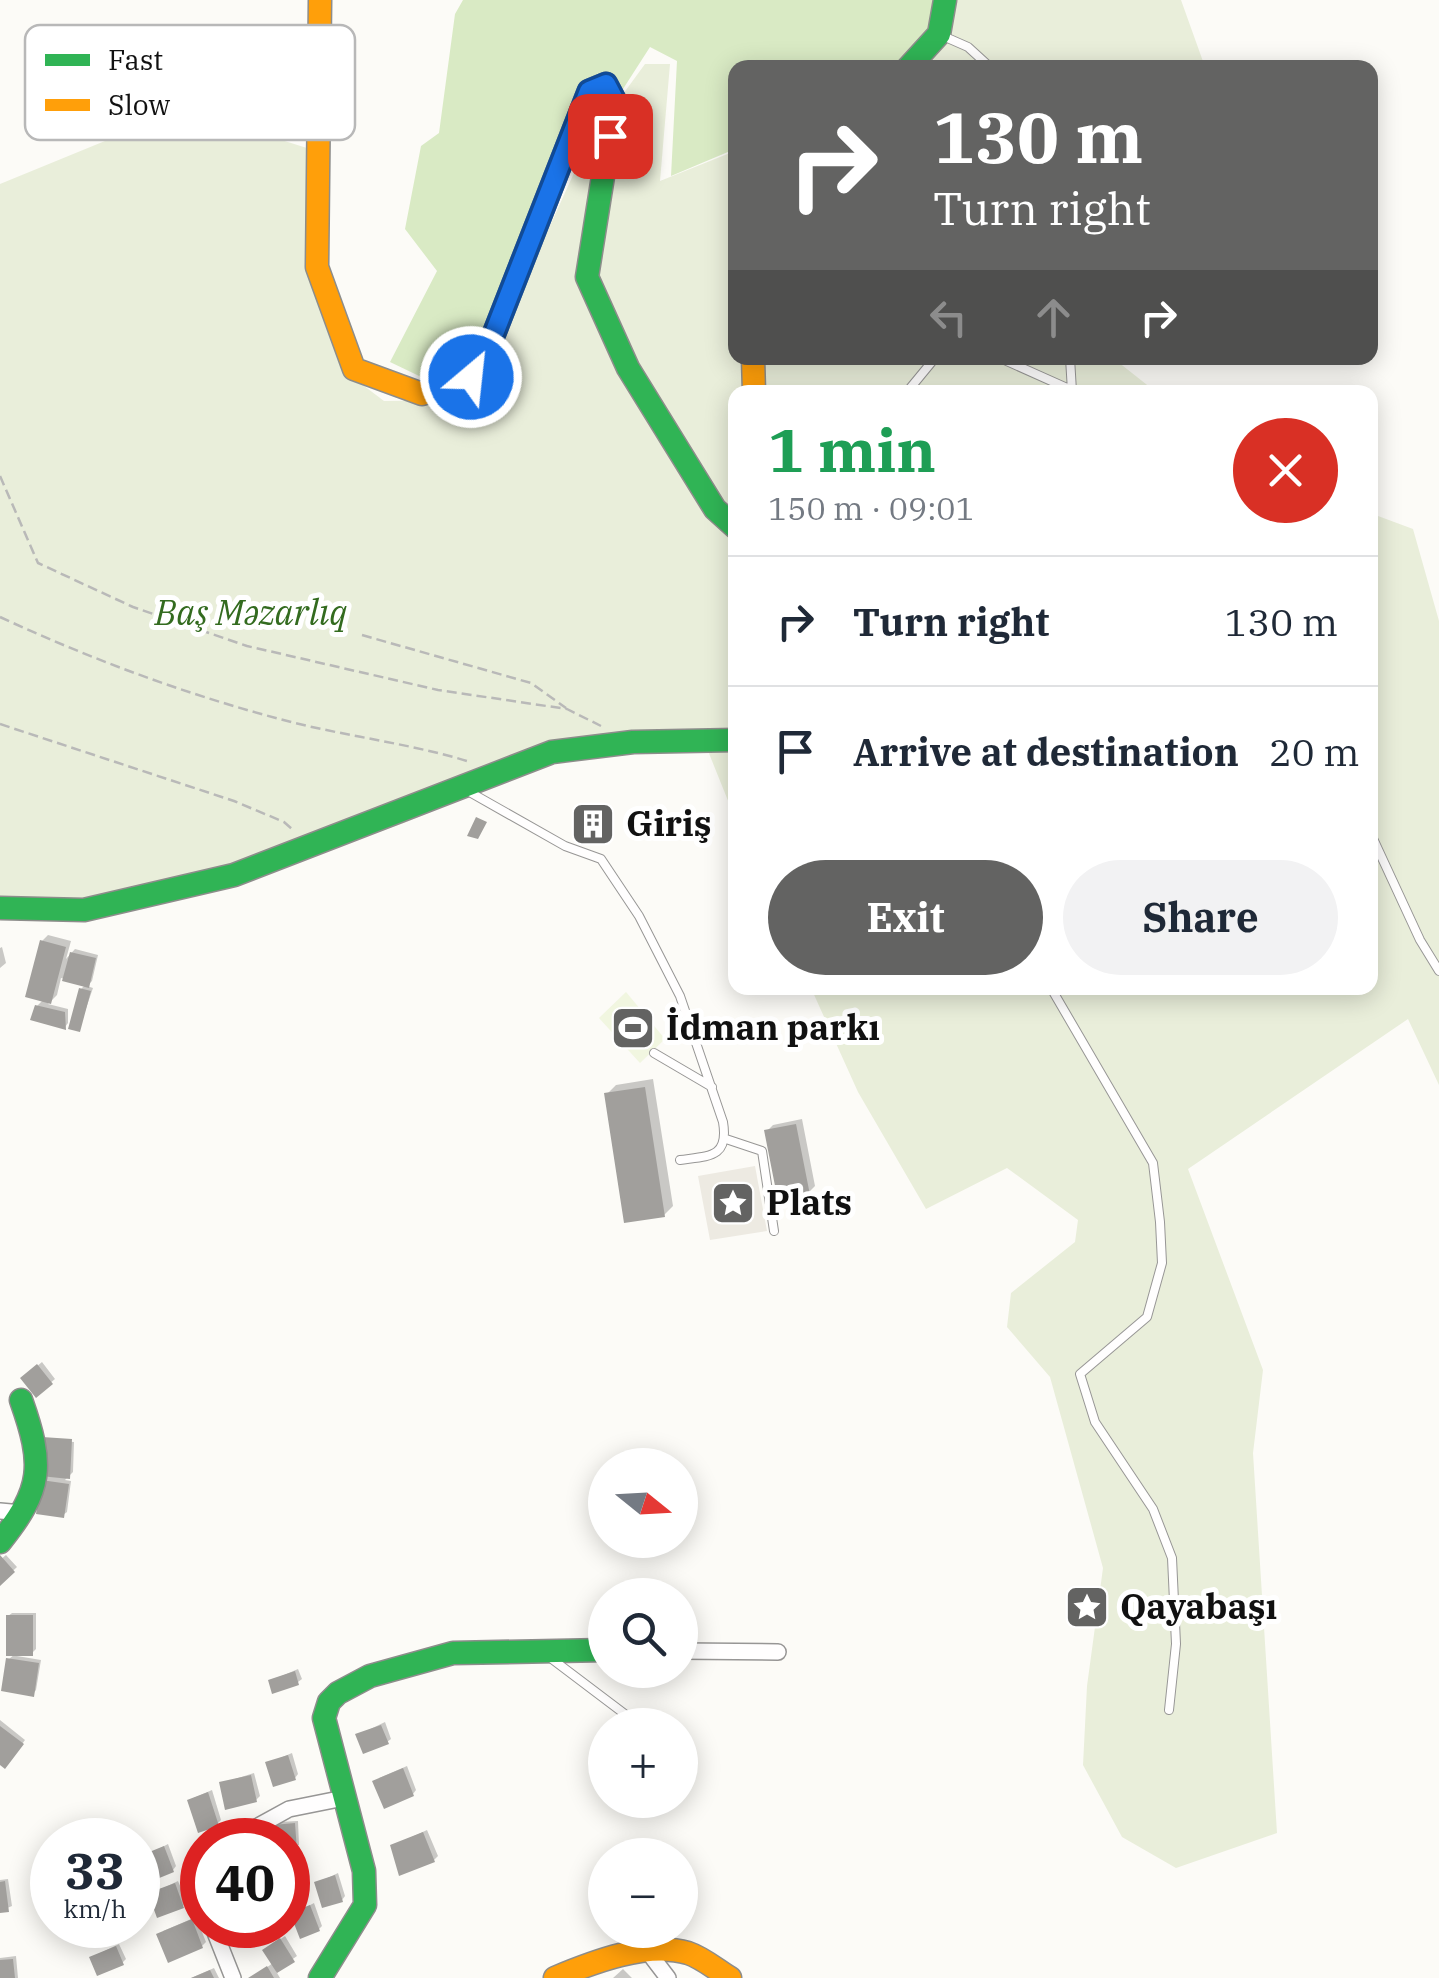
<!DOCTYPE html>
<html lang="en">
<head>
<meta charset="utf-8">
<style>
	body { margin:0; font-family:"IBM Plex Serif",serif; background:#f2f2f3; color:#1f2937; height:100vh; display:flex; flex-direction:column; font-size:38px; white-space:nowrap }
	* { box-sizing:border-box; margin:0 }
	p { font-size:32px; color:#747a83 }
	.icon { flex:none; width:55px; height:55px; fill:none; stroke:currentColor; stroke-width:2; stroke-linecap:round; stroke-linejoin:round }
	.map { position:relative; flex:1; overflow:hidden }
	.drawer { position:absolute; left:728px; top:385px; width:650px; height:610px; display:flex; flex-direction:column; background:#fff; border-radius:20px; box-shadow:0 5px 25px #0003 }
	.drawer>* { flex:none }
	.guide { position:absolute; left:728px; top:60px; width:650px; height:305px; border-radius:20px; box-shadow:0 5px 25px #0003; background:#636362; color:#fff; overflow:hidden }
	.needle { width:65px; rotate:108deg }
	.tools { position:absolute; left:588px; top:1448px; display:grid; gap:20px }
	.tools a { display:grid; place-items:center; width:110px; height:110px; border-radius:50%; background:#fff; box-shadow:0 5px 25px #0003; font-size:50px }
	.speed { position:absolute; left:30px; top:1818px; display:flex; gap:20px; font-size:50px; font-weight:700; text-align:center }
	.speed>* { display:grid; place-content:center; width:130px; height:130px; border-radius:50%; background:#fff; box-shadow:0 5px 25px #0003; line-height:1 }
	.speed small { font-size:25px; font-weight:400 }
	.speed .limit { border:15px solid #d22; background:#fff; color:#111 }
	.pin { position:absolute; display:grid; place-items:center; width:85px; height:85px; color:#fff; margin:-42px; border-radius:20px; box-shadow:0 5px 15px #0006 }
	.me { position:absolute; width:110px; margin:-55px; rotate:28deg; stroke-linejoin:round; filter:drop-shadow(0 0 8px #0008) }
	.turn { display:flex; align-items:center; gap:35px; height:210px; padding:0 40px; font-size:45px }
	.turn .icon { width:130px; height:130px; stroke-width:2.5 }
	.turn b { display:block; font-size:70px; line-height:85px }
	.lanes { display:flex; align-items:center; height:95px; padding:0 40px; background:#0003; justify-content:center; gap:50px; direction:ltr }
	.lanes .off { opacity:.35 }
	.round { display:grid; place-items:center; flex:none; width:105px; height:105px; border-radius:52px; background:#f2f2f3 }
	.headline { display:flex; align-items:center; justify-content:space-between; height:170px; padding:0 40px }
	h1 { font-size:60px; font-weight:800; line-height:75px; color:#1e9e55 }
	.primary-button { display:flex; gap:20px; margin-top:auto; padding:20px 40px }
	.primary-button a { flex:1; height:115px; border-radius:60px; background:#636362; color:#fff; font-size:40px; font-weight:800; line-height:115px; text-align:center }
	.primary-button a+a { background:#f2f2f3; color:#1f2937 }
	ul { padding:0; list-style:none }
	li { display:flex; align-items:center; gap:30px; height:130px; padding:0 40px; border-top:2px solid #e0e1e3 }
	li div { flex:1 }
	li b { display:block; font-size:38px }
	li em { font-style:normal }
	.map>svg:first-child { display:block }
	.forest { fill:#d9eac4 }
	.cemetery { fill:#e9eeda }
	.pitch { fill:#f1f6e0 }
	.plaza { fill:#edeae2 }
	.shadow { fill:#0003 }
	.building { fill:#a19f9c }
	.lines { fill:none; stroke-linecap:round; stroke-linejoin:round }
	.lane-casing { stroke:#979695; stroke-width:10 }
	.street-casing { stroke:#979695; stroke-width:18 }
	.fast-casing { stroke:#8d8d8b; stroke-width:25 }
	.slow-casing { stroke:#8d8d8b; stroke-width:25 }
	.path { stroke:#b9b9b8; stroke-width:2.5; stroke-dasharray:10 5; stroke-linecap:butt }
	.lane { stroke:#fffefe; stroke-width:8 }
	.street { stroke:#fffefe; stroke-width:15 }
	.fast { stroke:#30b455; stroke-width:22 }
	.slow { stroke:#ff9f0a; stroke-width:22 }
	.route-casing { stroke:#114b97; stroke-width:25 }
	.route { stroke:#1a73e8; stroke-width:18 }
	.labels { text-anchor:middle; stroke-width:10; stroke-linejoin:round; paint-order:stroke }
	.park-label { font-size:35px; font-style:italic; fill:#336b1f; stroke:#fff }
	.poi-label { font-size:35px; font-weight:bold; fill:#111; stroke:#fff; text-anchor:start }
	.key { fill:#fff; stroke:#b8b8b8; stroke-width:2.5 }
	.key-label { font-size:28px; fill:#111 }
</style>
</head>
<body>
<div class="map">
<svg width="1439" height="1978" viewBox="0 0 1439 1978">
	<rect width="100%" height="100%" fill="#fcfbf7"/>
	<path class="forest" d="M 463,0 L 934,0 L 931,29 L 899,67 L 735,68 L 735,149 L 671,176 L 677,61 L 650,47 L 623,89 L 608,79 L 585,90 L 472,363 L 440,386 L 390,362 L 437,271 L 405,229 L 421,146 L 439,133 L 455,14 Z"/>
	<path class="cemetery" d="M 936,0 L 1181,0 L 1205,67 L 901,68 L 932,30 Z
		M 645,64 L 670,64 L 660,181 L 735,151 L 735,358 L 1113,358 L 1156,392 L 735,392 L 735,818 L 706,746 L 606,739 L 404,823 L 242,881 L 0,909 L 0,184 L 183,109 L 310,149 L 343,370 L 384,401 L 471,400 L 588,142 Z
		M 1370,513 L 1413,529 L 1439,621 L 1439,1085 L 1408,1019 L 1188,1169 L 1263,1370 L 1253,1453 L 1277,1833 L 1176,1868 L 1122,1837 L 1083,1765 L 1087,1686 L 1103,1568 L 1050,1377 L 1007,1327 L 1011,1293 L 1075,1242 L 1078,1220 L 1007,1168 L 926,1209 L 858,1092 L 811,988 L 1370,988 Z"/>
	<path class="pitch" d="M 626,992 L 665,1039 L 640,1063 L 599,1018 Z"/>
	<path class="plaza" d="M 755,1166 L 767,1231 L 710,1240 L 698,1176 Z"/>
	<path class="shadow" d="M 597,803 L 613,811 L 598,838 L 593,806 Z
		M 48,935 L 71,941 L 66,959 L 75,949 L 98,955 L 92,981 L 87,986 L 93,988 L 79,1029 L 81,989 L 86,984 L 61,978 L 57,995 L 48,1004 L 68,1009 L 68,1023 L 65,1027 L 37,1006 L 44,999 L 42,941 Z
		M 2,947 L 6,963 L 0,968 L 0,948 Z
		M 653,1079 L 673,1206 L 664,1215 L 607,1094 L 616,1085 Z
		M 802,1119 L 815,1186 L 809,1192 L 767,1131 L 773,1125 Z
		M 42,1362 L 55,1379 L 36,1395 L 23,1378 Z
		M 44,1440 L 74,1442 L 73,1472 L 65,1480 L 71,1481 L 67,1512 L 63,1515 L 43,1481 L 50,1475 Z
		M 6,1555 L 17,1567 L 0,1583 L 0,1560 Z
		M 12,1613 L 36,1613 L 36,1649 L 32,1653 L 17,1653 L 17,1656 L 41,1660 L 36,1690 L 33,1694 L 9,1659 L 15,1654 L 8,1616 Z
		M 298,1669 L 302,1679 L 298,1682 L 270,1681 Z
		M 0,1720 L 25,1740 L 9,1762 L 0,1762 Z
		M 385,1722 L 391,1739 L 387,1742 L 358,1735 Z
		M 292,1753 L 298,1774 L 295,1778 L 268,1763 Z
		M 407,1766 L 416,1790 L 413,1794 L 379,1778 Z
		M 254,1773 L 260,1796 L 256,1800 L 222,1783 Z
		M 212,1790 L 221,1820 L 218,1823 L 189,1800 Z
		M 298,1821 L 299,1845 L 288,1849 L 288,1840 L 277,1840 L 276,1826 L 279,1822 Z
		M 427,1830 L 438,1856 L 434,1860 L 392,1846 Z
		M 168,1844 L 176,1866 L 173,1870 L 145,1856 Z
		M 338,1873 L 345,1896 L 342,1900 L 317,1883 Z
		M 8,1879 L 12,1906 L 0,1911 L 0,1880 Z
		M 178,1881 L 187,1902 L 183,1906 L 151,1894 Z
		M 314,1903 L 322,1926 L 319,1929 L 293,1914 Z
		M 196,1917 L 206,1942 L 202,1946 L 163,1931 Z
		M 285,1936 L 297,1956 L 276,1971 L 280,1978 L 252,1978 L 273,1963 L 269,1947 Z
		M 119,1944 L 126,1959 L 122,1963 L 92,1957 Z
		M 16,1956 L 18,1978 L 0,1978 L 0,1958 Z
		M 214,1968 L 219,1978 L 191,1978 Z
		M 623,1969 L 632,1978 L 613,1978 Z"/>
	<path class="building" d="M 591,805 L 611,816 L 594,845 L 575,833 Z
		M 476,817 L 487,822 L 478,839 L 467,836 Z
		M 40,940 L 66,947 L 51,1004 L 25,997 Z
		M 70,952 L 96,958 L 89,988 L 62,981 Z
		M 79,988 L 91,991 L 80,1032 L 68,1029 Z
		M 35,1005 L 65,1012 L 66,1030 L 30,1020 Z
		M 645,1087 L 665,1217 L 624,1223 L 604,1093 Z
		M 796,1124 L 810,1195 L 778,1201 L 764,1130 Z
		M 37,1364 L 53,1384 L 36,1398 L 20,1378 Z
		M 42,1437 L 72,1439 L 70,1479 L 40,1476 Z
		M 41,1480 L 69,1484 L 64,1518 L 36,1514 Z
		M 0,1555 L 15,1572 L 0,1586 Z
		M 6,1615 L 33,1615 L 33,1656 L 6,1656 Z
		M 6,1658 L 39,1663 L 34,1697 L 1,1691 Z
		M 295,1671 L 299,1685 L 272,1694 L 268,1680 Z
		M 381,1725 L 389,1744 L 363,1754 L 355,1734 Z
		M 0,1726 L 24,1744 L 5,1769 L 0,1765 Z
		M 288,1755 L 296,1780 L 273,1787 L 265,1762 Z
		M 403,1768 L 414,1796 L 384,1809 L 372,1781 Z
		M 251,1775 L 257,1802 L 225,1810 L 219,1782 Z
		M 208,1792 L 219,1826 L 198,1833 L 187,1800 Z
		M 295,1823 L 297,1851 L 288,1852 L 288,1840 L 274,1840 L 273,1825 Z
		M 423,1832 L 435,1862 L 399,1876 L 390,1845 Z
		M 164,1846 L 174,1872 L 152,1881 L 142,1855 Z
		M 335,1875 L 343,1902 L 322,1908 L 314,1882 Z
		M 5,1881 L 9,1912 L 0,1913 L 0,1882 Z
		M 175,1883 L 184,1908 L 157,1918 L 148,1893 Z
		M 310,1905 L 320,1931 L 300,1939 L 290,1913 Z
		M 192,1919 L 203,1948 L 168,1963 L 156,1934 Z
		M 280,1938 L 295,1962 L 277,1973 L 262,1950 Z
		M 116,1946 L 124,1965 L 97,1976 L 89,1957 Z
		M 13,1959 L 15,1978 L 0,1978 L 0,1960 Z
		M 267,1966 L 274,1978 L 248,1978 Z
		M 210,1970 L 214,1978 L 191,1978 Z"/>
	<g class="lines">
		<g class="lane-casing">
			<path id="lane" d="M 943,36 L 968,47 L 991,68
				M 1000,358 L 1076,392
				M 1070,358 L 1072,391
				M 907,392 L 935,358
				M 466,790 L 565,846 L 601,859 L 639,916 L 680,996 L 723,1122 C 729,1158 709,1156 680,1160
				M 1370,832 L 1420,940 L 1439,971
				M 1051,988 L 1153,1163 L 1160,1222 L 1162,1263 L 1147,1317 L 1080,1374 L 1095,1422 L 1153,1509 L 1172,1558 L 1176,1644 L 1169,1710
				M 654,1053 L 712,1087
				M 726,1139 L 762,1151 L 774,1231
				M 552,1659 L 630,1718"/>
		</g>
		<g class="street-casing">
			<path id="street" d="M 0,1511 L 22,1513
				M 680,1651 L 778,1652
				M 233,1840 L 289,1809 L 344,1798
				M 212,1925 L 233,1978
				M 649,1953 L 668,1978"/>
		</g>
		<g class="fast-casing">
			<path id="fast" d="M 908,68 L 939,34 L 945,0
				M 441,387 L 471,377 L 486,354 L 589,91 L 606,84 L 615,101 L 587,277 L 628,368 L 715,509 L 735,527
				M 0,908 L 84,910 L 234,875 L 552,752 L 633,742 L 735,740
				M 0,1542 C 43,1489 44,1465 21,1400
				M 320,1978 L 365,1905 L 364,1871 L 324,1718 L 329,1702 L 338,1693 L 370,1676 L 453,1653 L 605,1650"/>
		</g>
		<g class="slow-casing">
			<path id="slow" d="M 320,0 L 317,267 L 354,369 L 422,394 L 441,387
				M 753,358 L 754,392
				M 555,1978 C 593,1962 647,1941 688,1953 C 703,1958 717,1970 730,1978"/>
		</g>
		<path class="path" d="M 0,476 L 38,563 L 133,607 L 247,646 L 438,690 L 567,709 L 601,726
			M 0,617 C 95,661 193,697 295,723 C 352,737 411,744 467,761
			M 362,635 L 531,683 L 566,708
			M 0,724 L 234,801 L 284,822 L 292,829"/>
		<use href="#lane" class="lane"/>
		<use href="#street" class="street"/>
		<use href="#fast" class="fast"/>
		<use href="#slow" class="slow"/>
	</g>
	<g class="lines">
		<g class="route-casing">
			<path id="route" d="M 471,377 L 486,354 L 589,91 L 606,84 L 615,101 L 610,136"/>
		</g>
		<use href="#route" class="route"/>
	</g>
	<defs>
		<g id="building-square" transform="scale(2.25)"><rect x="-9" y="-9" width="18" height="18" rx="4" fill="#636362" stroke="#fff"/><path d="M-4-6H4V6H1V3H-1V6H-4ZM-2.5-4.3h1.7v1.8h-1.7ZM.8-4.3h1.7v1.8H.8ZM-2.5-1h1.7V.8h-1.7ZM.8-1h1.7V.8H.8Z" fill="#fff"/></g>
		<g id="stadium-square" transform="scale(2.25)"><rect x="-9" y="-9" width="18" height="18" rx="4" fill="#636362" stroke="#fff"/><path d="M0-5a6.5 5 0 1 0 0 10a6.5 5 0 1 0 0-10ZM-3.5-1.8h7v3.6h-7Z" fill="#fff"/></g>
		<g id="sight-square" transform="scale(2.25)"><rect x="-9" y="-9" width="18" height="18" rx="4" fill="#636362" stroke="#fff"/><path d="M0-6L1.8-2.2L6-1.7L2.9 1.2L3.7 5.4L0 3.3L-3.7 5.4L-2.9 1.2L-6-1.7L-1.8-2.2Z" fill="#fff"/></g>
	</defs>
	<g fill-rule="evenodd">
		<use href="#building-square" x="593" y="824"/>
		<use href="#stadium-square" x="633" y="1028"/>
		<use href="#sight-square" x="733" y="1203"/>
		<use href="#sight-square" x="1087" y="1607"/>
	</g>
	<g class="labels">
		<g class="park-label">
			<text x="251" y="625">Baş Məzarlıq</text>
		</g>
		<g class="poi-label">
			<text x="626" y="836">Giriş</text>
			<text x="666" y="1040">İdman parkı</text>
			<text x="766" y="1215">Plats</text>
			<text x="1120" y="1619">Qayabaşı</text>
		</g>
	</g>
	<rect x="25" y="25" width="330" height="115" rx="15" class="key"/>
	<rect x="45" y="54" width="45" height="12" fill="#30b455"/>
	<rect x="45" y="99" width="45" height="12" fill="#ff9f0a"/>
	<g class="key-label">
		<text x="108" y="70">Fast</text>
		<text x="108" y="115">Slow</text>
	</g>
</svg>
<div class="tools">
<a><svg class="needle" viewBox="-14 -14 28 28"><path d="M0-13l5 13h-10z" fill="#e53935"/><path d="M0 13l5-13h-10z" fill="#747a83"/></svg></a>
<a><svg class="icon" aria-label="search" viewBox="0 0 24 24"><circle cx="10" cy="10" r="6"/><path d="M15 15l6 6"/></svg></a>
<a>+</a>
<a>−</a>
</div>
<div class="speed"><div>33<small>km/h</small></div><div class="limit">40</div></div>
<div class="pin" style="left:610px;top:136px;background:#d93025"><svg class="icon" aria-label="arrive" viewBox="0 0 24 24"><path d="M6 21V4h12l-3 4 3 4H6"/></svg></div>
<svg class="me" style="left:471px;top:377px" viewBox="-20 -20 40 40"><circle r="17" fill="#1a73e8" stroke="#fff" stroke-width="3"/><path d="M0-11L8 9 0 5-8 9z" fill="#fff"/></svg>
<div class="guide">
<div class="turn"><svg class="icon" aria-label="right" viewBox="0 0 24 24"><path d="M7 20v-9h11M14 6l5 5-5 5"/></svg><div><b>130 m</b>Turn right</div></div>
<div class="lanes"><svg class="icon off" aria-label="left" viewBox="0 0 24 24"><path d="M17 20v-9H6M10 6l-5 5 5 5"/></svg><svg class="icon off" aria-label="ahead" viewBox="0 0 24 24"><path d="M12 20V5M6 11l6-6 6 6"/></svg><svg class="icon" aria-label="right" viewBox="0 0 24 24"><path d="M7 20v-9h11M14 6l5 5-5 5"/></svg></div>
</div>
<section class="drawer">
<div class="headline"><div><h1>1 min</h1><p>150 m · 09:01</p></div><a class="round" style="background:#d93025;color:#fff"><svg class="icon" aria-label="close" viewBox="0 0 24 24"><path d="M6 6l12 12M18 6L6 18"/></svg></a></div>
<ul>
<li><svg class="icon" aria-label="right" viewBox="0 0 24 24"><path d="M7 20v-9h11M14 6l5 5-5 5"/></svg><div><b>Turn right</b></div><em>130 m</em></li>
<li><svg class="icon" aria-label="arrive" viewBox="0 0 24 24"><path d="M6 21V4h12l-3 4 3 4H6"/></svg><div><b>Arrive at destination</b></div><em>20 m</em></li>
</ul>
<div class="primary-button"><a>Exit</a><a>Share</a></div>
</section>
</div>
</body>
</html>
